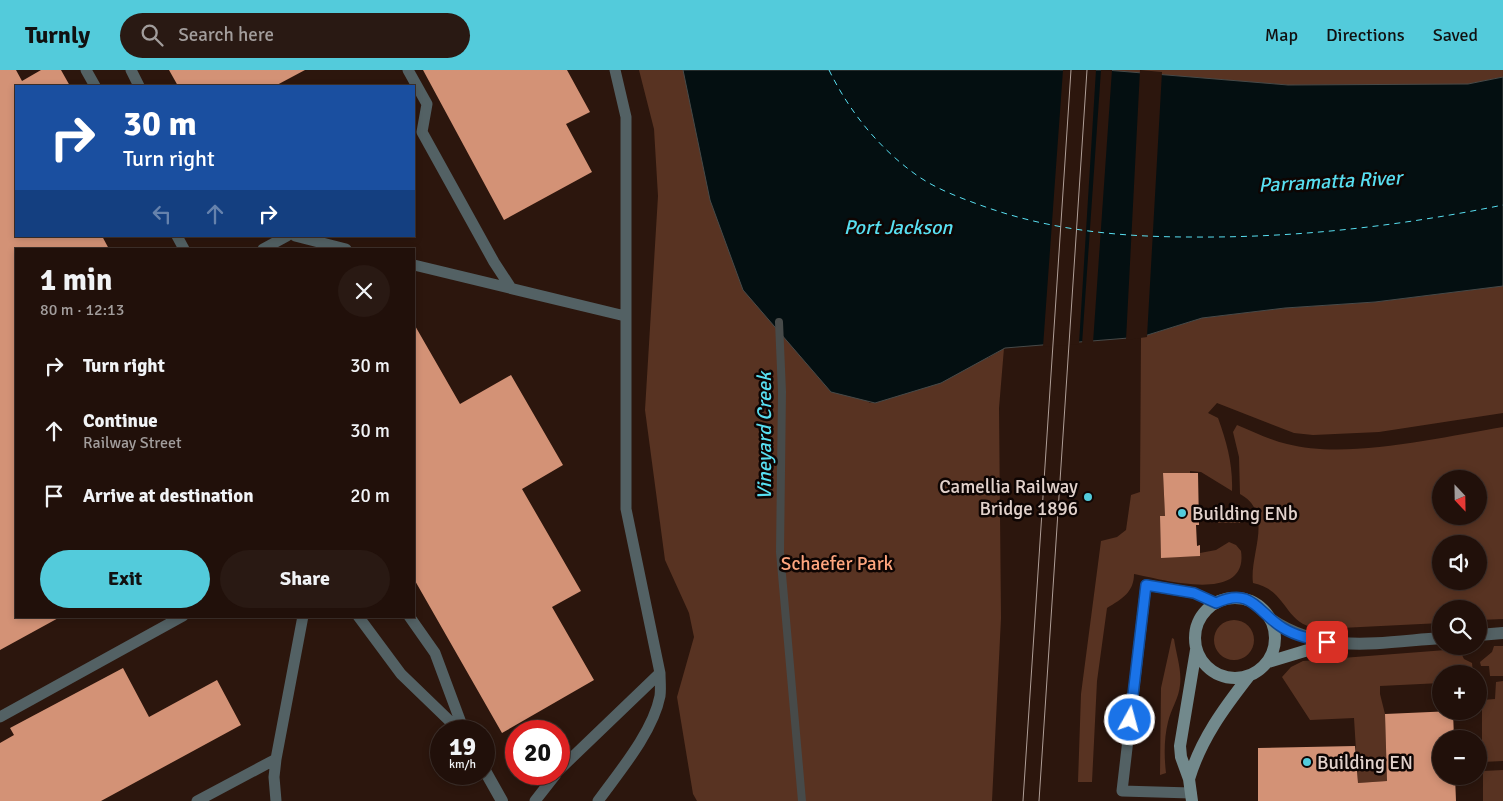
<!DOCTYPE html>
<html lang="en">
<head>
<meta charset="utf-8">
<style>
	body { margin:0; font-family:Signika,sans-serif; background:#291913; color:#f1f3f6; height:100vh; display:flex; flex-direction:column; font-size:19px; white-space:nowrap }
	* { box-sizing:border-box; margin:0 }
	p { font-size:16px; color:#a29d9c }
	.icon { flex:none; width:28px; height:28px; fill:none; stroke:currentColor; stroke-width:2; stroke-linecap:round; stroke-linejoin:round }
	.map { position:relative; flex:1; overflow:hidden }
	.side { position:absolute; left:15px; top:178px; width:400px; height:370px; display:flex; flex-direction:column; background:#21100a; border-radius:0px; box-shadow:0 2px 8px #0003,0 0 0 1px #3e302b }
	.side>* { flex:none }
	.top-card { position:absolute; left:15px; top:15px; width:400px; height:152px; border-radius:0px; box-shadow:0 2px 8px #0003,0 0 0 1px #3e302b; background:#1a4fa0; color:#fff; overflow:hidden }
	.needle { width:32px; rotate:158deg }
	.controls { position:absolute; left:1432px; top:400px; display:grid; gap:10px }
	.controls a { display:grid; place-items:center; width:55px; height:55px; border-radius:50%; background:#21100a; box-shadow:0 2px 8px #0003,0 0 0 1px #3e302b; font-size:25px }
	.speed { position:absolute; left:430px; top:650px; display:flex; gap:10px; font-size:25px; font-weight:700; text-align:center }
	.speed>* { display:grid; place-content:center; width:65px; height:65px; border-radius:50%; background:#21100a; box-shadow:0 2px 8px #0003,0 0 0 1px #3e302b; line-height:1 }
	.speed small { font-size:12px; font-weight:400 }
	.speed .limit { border:8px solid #d22; background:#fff; color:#111 }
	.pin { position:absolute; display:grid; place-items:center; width:42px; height:42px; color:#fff; margin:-21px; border-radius:10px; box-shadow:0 2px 8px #0006 }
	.me { position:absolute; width:55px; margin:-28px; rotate:7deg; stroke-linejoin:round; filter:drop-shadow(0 0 4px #0008) }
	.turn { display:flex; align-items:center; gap:18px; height:105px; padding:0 25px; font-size:22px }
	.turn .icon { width:65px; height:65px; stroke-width:2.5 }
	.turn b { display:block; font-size:35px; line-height:42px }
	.lanes { display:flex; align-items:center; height:48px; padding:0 25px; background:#0003; justify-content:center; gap:25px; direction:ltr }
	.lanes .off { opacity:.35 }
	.round { display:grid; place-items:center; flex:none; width:52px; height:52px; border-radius:26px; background:#291913 }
	.overview { display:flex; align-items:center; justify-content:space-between; height:85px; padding:0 25px }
	h1 { font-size:30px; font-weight:800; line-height:38px }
	.button { display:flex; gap:10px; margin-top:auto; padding:10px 25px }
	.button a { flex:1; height:58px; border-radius:30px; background:#53cbdb; color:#111; font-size:20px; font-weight:800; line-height:58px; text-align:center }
	.button a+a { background:#291913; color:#f1f3f6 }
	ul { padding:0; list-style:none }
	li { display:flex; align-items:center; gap:15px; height:65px; padding:0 25px }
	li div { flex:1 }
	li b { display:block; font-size:19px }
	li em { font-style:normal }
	header { display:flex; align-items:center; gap:30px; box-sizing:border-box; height:70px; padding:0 25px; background:#53cbdb; color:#111 }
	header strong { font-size:24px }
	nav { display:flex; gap:28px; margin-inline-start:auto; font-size:18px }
	.search { width:350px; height:45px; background:#291913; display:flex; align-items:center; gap:12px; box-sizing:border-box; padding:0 18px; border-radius:28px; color:#a29d9c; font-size:19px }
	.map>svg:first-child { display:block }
	.green { fill:#583322; fill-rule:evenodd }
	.water { fill:#040f11; stroke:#474a49 }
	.pier { fill:#2c160d }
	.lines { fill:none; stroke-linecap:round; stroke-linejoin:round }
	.stream { stroke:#474a49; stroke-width:8 }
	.ferry { stroke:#58dff1; stroke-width:1; stroke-dasharray:6 5; stroke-linecap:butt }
	.building { fill:#d39276 }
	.lane { stroke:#536164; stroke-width:11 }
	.street { stroke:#536164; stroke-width:12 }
	.secondary { stroke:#72898c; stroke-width:12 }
	.tram { stroke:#af9e97; stroke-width:1 }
	.route-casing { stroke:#114b97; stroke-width:12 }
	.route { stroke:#1a73e8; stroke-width:9 }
	.poi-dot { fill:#53cbdb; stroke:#0e0503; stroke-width:2 }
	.labels { text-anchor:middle; stroke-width:5; stroke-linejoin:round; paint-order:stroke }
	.poi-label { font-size:19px; fill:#e2d2cc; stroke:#0e0503; text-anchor:start }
	.park-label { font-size:19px; fill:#fea57e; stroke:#0e0503 }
	.water-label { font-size:20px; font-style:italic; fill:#58dff1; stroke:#0e0503 }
</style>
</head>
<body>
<header>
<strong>Turnly</strong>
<div class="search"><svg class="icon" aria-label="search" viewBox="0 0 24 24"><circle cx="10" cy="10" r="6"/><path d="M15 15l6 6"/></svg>Search here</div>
<nav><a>Map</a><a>Directions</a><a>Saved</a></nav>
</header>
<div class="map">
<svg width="1503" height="731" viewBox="0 0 1503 731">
	<rect width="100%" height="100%" fill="#2c160d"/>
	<path class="green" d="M 639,0 L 690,0 L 799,283 L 870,333 L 986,277 L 988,288 L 1004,278 L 999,338 L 1001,548 L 992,731 L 697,731 L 693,724 L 677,627 L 694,567 L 689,543 L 665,490 L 645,340 L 658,126 L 654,59 Z
		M 1106,0 L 1503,0 L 1503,7 L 1469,14 L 1288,15 Z
		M 1503,216 L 1503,343 L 1379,362 L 1313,365 L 1294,363 L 1217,333 L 1208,343 L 1218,348 C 1227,373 1233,395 1232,421 L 1201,402 L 1190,401 L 1190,403 L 1163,404 L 1165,446 L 1160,446 L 1161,487 L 1200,486 L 1200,483 L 1216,480 L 1229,472 L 1236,475 L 1241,481 C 1249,535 1161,509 1134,504 C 1134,522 1122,529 1107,538 L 1097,611 L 1092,712 L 1078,712 L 1081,624 L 1101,471 L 1117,467 L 1126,460 L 1131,425 L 1140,422 L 1141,267 L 1202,248 L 1285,238 L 1375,232 Z
		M 1237,355 C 1254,362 1270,370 1287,374 C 1348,390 1441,367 1503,357 L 1503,549 L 1479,550 L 1479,539 L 1441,539 L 1441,553 L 1321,559 C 1283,556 1289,520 1253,513 C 1249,485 1275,443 1240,424 L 1239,387 L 1233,362 ZM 1441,409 L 1479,409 L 1479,446 L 1441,446 ZM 1441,474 L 1479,474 L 1479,511 L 1441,511 Z
		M 1234,439 L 1242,445 L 1240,453 L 1218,453 L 1218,445 L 1200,444 L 1199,440 Z
		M1214 570a20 20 0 1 1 40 0a20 20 0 1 1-40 0Z
		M 1172,568 L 1174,569 C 1176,584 1182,600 1180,615 C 1179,628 1171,639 1168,652 C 1164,668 1164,686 1166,703 L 1160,705 L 1161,618 Z
		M 1494,576 L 1503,576 L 1503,606 L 1490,606 L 1489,596 L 1481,596 L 1480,592 L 1492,582 Z
		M 1459,579 L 1464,589 L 1472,593 L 1473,604 L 1441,604 L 1441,613 L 1380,616 L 1380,624 L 1385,644 L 1387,711 L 1358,713 L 1354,648 L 1310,650 L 1282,607 L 1291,597 L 1303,591 Z
		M 1503,611 L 1503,691 L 1482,692 L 1482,630 L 1495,629 L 1496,612 Z
		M 1503,700 L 1503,731 L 1483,731 L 1483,701 Z"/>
	<path class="water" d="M 683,0 L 1106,0 L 1288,15 L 1468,14 L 1503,7 L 1503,216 L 1375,232 L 1285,238 L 1202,248 L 1141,267 L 1005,278 L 941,313 L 875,333 L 831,322 L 743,220 L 710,130 Z"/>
	<path class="pier" d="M 1063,0 L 1096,0 L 1079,274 L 1043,277 Z
		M 1101,0 L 1112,0 L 1093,273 L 1082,274 Z
		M 1140,0 L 1162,2 L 1147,267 L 1126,270 Z"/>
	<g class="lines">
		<path class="stream" d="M 779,252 L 782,322 L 780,482 L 802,731"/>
		<path class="ferry" d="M 829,0 C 849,41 878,77 915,104 C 934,118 958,127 980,135 C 1048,160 1119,167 1191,167 C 1297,168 1400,156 1503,135"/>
	</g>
	<path class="building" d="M 0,0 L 16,0 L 22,11 L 41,0 L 61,0 L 70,16 L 16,16 L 16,166 L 102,166 L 109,179 L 16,179 L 16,546 L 62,546 L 0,580 Z
		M 169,0 L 305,0 L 275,16 L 178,16 Z
		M 423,0 L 567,0 L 590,42 L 566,54 L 592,102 L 504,150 Z
		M 414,254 L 460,334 L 511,305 L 563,395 L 522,419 L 581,521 L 552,537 L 594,610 L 502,663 L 414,509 Z
		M 1163,403 L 1198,403 L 1199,455 L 1196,455 L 1197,476 L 1200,475 L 1200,486 L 1161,488 L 1160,446 L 1165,446 Z
		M 123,598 L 149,647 L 217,610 L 241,655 L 101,731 L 0,731 L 0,673 L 14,665 L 10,658 Z
		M 1453,641 L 1454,669 L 1441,669 L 1441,706 L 1455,706 L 1456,731 L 1258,731 L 1258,678 L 1355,676 L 1358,713 L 1387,711 L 1385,644 Z"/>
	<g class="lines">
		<path class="lane" d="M 86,0 L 95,16
			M 131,0 L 139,16
			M 408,0 L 427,34 L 422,62 L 494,192 L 511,218
			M 177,166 L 184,179
			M 295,166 L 346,179
			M 263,179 L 287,166
			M 414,195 L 625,246
			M 358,546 L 401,604 L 460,661
			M 409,546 L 435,583 L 464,661
			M 0,647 L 183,546
			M 559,700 L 660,603
			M 1191,723 L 1122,721 L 1146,515 L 1194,523 L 1216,533
			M 197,731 L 276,689
			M 276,731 L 274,707 L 276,689 L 303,546
			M 535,731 L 556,704
			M 598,731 C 619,702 653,662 660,626 C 661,619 660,610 660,603 L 626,439 L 626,47 L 615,0"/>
		<path class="street" d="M 1272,550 C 1324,585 1382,572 1441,568
			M 1479,565 L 1503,563
			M 484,699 L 502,731"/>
		<path class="secondary" d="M1195 568a40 40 0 1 1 80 0a40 40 0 1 1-80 0Z
			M 1268,592 L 1308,580 L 1342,575
			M 1189,709 C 1201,669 1224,638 1249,606
			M 1192,731 L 1189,709 L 1181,687 L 1180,676 L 1196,580"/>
		<path class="tram" d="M 1023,731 L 1071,0
			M 1039,731 L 1087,0"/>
	</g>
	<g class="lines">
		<g class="route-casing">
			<path id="route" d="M 1130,650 L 1146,515 L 1194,523 L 1216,533 C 1252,516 1258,543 1283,558 C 1296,566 1311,569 1327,572"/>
		</g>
		<use href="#route" class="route"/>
	</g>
	<g class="poi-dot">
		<circle cx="1088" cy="427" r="5"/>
		<circle cx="1182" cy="443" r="5"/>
		<circle cx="1307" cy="692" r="5"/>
	</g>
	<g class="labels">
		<g class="poi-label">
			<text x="1078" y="423" text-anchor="end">Camellia Railway<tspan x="1078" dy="22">Bridge 1896</tspan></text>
			<text x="1192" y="450">Building ENb</text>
			<text x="1317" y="699">Building EN</text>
		</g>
		<g class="park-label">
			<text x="837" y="500">Schaefer Park</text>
		</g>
		<g class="water-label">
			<text transform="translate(1330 111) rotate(-3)" y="7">Parramatta River</text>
			<text x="898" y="164">Port Jackson</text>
			<text transform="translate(764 366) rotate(-90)" y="7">Vineyard Creek</text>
		</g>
	</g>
</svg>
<div class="controls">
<a><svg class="needle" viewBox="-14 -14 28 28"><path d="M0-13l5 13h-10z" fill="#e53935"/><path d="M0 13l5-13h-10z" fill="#a29d9c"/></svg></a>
<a><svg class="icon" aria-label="sound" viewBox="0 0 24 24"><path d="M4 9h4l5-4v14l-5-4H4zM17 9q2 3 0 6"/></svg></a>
<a><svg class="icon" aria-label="search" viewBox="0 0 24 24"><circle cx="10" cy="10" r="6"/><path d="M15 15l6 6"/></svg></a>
<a>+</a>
<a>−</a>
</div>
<div class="speed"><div>19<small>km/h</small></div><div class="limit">20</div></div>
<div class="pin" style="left:1327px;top:572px;background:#d93025"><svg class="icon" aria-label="arrive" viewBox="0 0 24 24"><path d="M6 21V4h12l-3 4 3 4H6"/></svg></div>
<svg class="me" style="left:1130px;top:650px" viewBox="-20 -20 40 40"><circle r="17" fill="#1a73e8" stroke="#fff" stroke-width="3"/><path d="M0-11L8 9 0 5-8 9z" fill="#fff"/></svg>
<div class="top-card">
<div class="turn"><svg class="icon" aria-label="right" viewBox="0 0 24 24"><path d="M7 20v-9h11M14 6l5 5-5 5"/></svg><div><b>30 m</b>Turn right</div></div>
<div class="lanes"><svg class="icon off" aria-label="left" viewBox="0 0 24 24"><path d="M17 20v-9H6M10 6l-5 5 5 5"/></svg><svg class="icon off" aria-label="ahead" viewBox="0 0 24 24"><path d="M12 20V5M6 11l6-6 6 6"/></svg><svg class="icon" aria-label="right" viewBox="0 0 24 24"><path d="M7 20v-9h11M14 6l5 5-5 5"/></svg></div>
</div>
<section class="side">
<div class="overview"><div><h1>1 min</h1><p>80 m · 12:13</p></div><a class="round"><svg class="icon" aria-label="close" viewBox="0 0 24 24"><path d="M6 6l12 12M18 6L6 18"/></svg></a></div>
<ul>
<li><svg class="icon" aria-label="right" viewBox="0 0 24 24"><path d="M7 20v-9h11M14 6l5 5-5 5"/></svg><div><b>Turn right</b></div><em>30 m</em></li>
<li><svg class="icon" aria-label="ahead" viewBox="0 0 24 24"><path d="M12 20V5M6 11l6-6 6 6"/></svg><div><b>Continue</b><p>Railway Street</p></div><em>30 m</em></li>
<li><svg class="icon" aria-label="arrive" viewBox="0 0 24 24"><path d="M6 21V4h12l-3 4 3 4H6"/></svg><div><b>Arrive at destination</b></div><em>20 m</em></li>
</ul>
<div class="button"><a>Exit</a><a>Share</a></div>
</section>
</div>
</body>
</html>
